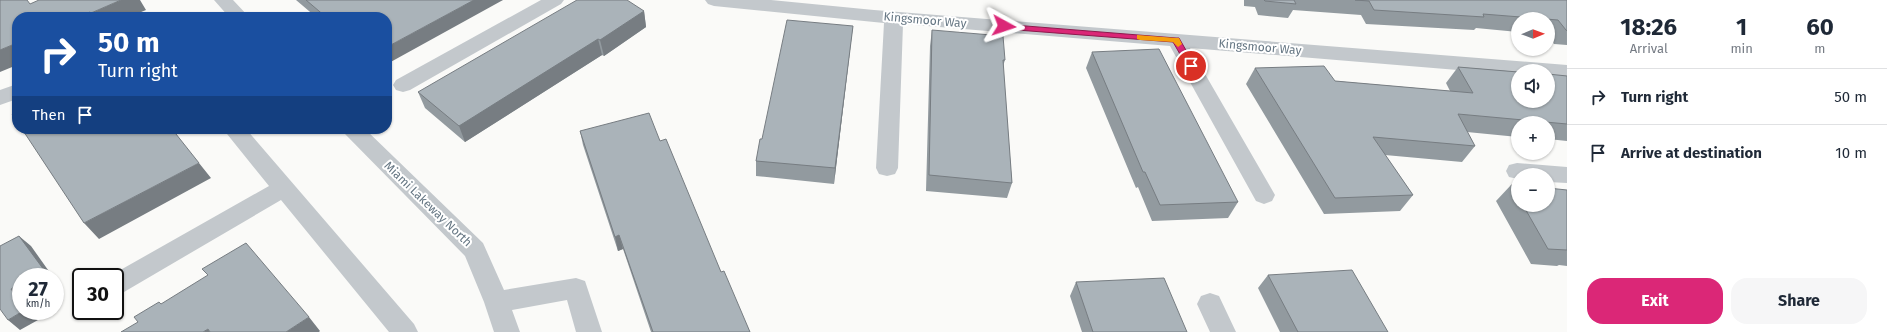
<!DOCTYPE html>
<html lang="en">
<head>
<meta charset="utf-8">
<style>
	body { margin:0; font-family:"Fira Sans",sans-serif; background:#f6f6f7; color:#1f2937; height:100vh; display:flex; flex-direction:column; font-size:15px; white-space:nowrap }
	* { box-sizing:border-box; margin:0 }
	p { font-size:13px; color:#747a83 }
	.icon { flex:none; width:22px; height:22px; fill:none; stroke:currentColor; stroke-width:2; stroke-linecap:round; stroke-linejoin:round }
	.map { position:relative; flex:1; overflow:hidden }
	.side { display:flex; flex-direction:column; background:#fff; width:320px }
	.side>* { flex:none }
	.top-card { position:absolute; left:12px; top:12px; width:380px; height:122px; border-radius:16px; box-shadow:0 1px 3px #0004; background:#1a4fa0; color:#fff; overflow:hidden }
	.needle { width:26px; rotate:89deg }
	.fabs { position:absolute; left:1511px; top:12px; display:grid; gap:8px }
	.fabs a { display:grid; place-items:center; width:44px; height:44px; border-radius:50%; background:#fff; box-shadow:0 1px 3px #0004; font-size:20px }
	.speed { position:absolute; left:12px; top:268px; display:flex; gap:8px; font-size:20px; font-weight:700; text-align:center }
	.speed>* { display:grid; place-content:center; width:52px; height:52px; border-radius:50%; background:#fff; box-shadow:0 1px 3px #0004; line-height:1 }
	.speed small { font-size:10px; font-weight:400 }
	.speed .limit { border:2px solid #111; border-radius:6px; background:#fff; color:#111 }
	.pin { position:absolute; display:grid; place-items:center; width:34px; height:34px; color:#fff; margin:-17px; border:2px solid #fff; border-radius:50%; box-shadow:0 1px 4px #0007 }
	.me { position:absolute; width:44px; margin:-22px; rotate:95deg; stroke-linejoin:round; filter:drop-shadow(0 0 3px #0008) }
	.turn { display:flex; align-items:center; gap:14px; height:84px; padding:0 20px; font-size:18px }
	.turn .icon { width:52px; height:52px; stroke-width:2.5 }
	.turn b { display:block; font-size:28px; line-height:34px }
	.then { display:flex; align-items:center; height:38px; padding:0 20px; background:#0003; gap:8px; font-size:15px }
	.eta { display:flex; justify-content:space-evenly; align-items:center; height:68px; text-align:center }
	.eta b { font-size:24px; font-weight:700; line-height:28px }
	.button { display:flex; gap:8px; margin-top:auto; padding:8px 20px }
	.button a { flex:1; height:46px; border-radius:16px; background:#db2777; color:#fff; font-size:16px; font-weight:700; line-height:46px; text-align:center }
	.button a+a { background:#f6f6f7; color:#1f2937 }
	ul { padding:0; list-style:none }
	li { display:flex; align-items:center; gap:12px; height:56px; padding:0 20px; border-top:1px solid #e0e1e3 }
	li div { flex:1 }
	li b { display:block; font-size:15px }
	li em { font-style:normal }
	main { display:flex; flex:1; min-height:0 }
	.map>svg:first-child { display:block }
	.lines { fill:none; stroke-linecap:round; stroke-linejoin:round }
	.minor { fill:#c3c8cc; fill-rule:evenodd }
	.wall { fill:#929a9f }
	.shaded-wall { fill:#777d82 }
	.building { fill:#aab3b9; stroke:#777d82 }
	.route { fill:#db2777; stroke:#8e194d }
	.slow { fill:#f59e0b }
	.labels { text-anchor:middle; stroke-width:4; stroke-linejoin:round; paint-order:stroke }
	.street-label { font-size:12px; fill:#657683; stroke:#fff }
</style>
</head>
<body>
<main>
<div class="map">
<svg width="1567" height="332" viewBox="0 0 1567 332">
	<rect width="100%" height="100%" fill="#fafaf8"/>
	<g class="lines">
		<path class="minor" d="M 214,0 L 233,0 L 249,17 L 229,17 Z
			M 541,0 L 564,0 L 561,4 L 410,90 L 403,92 L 396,90 L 393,85 L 396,80 Z
			M 705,0 L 771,0 L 874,10 L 1567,65 L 1567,79 L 1548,77 L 1548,71 L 1518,71 L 1518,75 L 1190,48 L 1275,195 L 1272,201 L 1264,204 L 1256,201 L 1170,46 L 903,24 L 898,168 L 895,174 L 887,176 L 879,174 L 876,168 L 884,23 L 714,6 L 708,4 Z
			M 17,84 L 17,99 L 0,105 L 0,90 Z
			M 223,129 L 246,129 L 414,324 L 418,332 L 389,332 L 281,200 L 124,292 L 115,295 L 115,277 L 108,277 L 269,186 Z
			M 341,129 L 365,129 L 483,243 L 504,290 L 576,278 L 585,281 L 602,332 L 576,332 L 567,300 L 512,310 L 520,332 L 494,332 L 484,302 L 465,256 L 345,134 Z
			M 1517,163 L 1567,167 L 1567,183 L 1548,182 L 1548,175 L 1518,175 L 1518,179 L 1509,177 L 1506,171 L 1509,165 Z
			M 1210,293 L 1219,296 L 1236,332 L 1210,332 L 1197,304 L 1201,296 Z"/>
	</g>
	<path class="wall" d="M 296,0 L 503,0 L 387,17 L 316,17 Z
		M 1244,0 L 1567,0 L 1567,45 L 1554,44 L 1548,36 L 1548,19 L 1518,19 L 1518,32 L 1476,28 L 1474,30 L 1366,24 L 1361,15 L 1293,10 L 1288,18 L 1258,15 L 1255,7 L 1244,6 Z
		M 644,11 L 646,27 L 604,56 L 602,55 L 465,142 L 425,108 L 418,92 Z
		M 853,26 L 851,42 L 834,184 L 756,176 L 756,161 L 762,139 Z
		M 932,30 L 1005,60 L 1003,66 L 1012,183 L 1007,198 L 926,191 L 930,46 Z
		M 1092,52 L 1238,202 L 1228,218 L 1152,221 L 1138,187 L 1136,188 L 1086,68 Z
		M 1458,67 L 1567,76 L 1567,141 L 1548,139 L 1548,123 L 1518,123 L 1518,137 L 1467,132 L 1475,146 L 1462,162 L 1385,155 L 1413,195 L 1400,211 L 1324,214 L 1246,84 L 1255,68 L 1335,81 L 1450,91 L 1446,83 Z
		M 580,131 L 660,141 L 721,272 L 750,332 L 651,332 L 623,249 L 618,251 L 583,145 Z
		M 1511,185 L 1518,186 L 1518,205 L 1548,205 L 1567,190 L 1567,266 L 1559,265 L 1557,266 L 1531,264 L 1496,201 Z
		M 1268,275 L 1388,332 L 1280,332 L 1258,288 Z
		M 1076,282 L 1187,332 L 1082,332 L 1070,296 Z"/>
	<path class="shaded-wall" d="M 121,0 L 140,0 L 146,10 L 129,17 L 94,17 L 91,13 Z
		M 474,0 L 503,0 L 387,64 L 387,47 Z
		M 644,11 L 646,27 L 604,56 L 600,40 Z
		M 90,12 L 94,17 L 78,17 Z
		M 853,26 L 851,42 L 834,184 L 835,168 Z
		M 598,39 L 602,55 L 465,142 L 459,126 Z
		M 17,43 L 17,65 L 0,72 L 0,50 Z
		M 171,129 L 177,129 L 179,133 L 175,135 Z
		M 199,163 L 211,178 L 99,239 L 84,223 Z
		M 619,235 L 623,249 L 618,251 L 615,237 Z
		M 19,236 L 31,246 L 53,277 L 32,277 Z
		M 21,283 L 21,303 L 11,289 Z
		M 23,311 L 32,311 L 38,320 L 20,330 L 8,320 Z
		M 309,317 L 320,331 L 319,332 L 286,332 Z
		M 208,329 L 210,332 L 203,332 Z"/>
	<path class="building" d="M 0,0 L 27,0 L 30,4 L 39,0 L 121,0 L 91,13 L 90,12 L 78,17 L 17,17 L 17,43 L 0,50 Z
		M 306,0 L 474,0 L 387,47 L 387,17 L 326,17 Z
		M 577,0 L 627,0 L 644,11 L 600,40 L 598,39 L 459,126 L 418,92 Z
		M 1264,0 L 1294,0 L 1296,4 L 1265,1 Z
		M 1355,0 L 1567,0 L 1567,31 L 1566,30 L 1558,20 L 1483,14 L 1484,17 L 1374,10 L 1369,1 Z
		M 787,20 L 853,26 L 835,168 L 756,161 L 760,139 L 762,139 Z
		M 932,30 L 1003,36 L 1005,60 L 1003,60 L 1012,183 L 929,175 Z
		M 1159,49 L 1238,202 L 1160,205 L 1145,172 L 1143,172 L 1092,52 Z
		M 1324,66 L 1335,81 L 1473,93 L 1458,67 L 1518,72 L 1518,101 L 1548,101 L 1548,74 L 1567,76 L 1567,124 L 1458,114 L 1475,146 L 1373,137 L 1413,195 L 1335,198 L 1255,68 Z
		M 17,112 L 17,121 L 12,114 Z
		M 649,113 L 660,141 L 666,139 L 721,272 L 724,271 L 750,332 L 653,332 L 619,235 L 615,237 L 580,131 Z
		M 22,129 L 172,129 L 199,163 L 84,223 Z
		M 1511,185 L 1518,186 L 1518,197 Z
		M 1548,188 L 1567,190 L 1567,250 L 1548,249 L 1523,205 L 1548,205 Z
		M 19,236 L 44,270 L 32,277 L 21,277 L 21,283 L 11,289 L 21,303 L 21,311 L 23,311 L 8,320 L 0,309 L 0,246 Z
		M 246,243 L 309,317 L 286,332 L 210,332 L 208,329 L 203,332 L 121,332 L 138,322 L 134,317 L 159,302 L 161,304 L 208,275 L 202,269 Z
		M 1352,270 L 1388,332 L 1298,332 L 1268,275 Z
		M 1164,278 L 1187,332 L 1093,332 L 1076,282 Z"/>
	<path class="route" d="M 1001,24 L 1176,38 L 1179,38 L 1195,66 L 1191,69 L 1188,68 L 1173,42 L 1004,29 L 1001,28 Z"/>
	<path class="slow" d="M 1137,35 L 1176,38 L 1179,38 L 1182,44 L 1178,47 L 1173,42 L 1140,40 L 1137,39 Z"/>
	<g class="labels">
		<g class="street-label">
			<text transform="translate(925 20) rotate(5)" y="4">Kingsmoor Way</text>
			<text transform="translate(1260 47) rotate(5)" y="4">Kingsmoor Way</text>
			<text transform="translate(428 204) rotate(44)" y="4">Miami Lakeway North</text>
		</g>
	</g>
</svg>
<div class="fabs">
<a><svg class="needle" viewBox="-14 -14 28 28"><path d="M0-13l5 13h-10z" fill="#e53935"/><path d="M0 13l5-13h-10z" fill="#747a83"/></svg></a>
<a><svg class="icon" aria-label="sound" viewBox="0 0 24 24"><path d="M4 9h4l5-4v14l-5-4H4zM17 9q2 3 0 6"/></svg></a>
<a>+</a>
<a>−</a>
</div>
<div class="speed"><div>27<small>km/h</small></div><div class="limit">30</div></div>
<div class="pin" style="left:1191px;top:66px;background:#d93025"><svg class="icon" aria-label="arrive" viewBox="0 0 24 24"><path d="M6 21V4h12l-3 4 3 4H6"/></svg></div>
<svg class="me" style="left:1004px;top:26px" viewBox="-20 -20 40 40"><path d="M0-17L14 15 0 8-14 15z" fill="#db2777" stroke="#fff" stroke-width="4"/></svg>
<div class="top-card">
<div class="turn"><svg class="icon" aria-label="right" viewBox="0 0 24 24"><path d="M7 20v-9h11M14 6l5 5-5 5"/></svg><div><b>50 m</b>Turn right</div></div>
<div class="then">Then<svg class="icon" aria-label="arrive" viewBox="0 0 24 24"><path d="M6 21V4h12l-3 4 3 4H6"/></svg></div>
</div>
</div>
<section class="side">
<div class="eta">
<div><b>18:26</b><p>Arrival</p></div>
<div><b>1</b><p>min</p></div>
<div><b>60</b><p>m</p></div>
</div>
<ul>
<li><svg class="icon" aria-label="right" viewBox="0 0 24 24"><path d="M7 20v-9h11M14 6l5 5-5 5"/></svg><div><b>Turn right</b></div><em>50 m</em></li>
<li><svg class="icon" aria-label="arrive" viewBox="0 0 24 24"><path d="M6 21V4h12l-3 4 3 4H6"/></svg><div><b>Arrive at destination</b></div><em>10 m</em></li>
</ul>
<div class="button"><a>Exit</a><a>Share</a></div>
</section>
</main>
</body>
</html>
